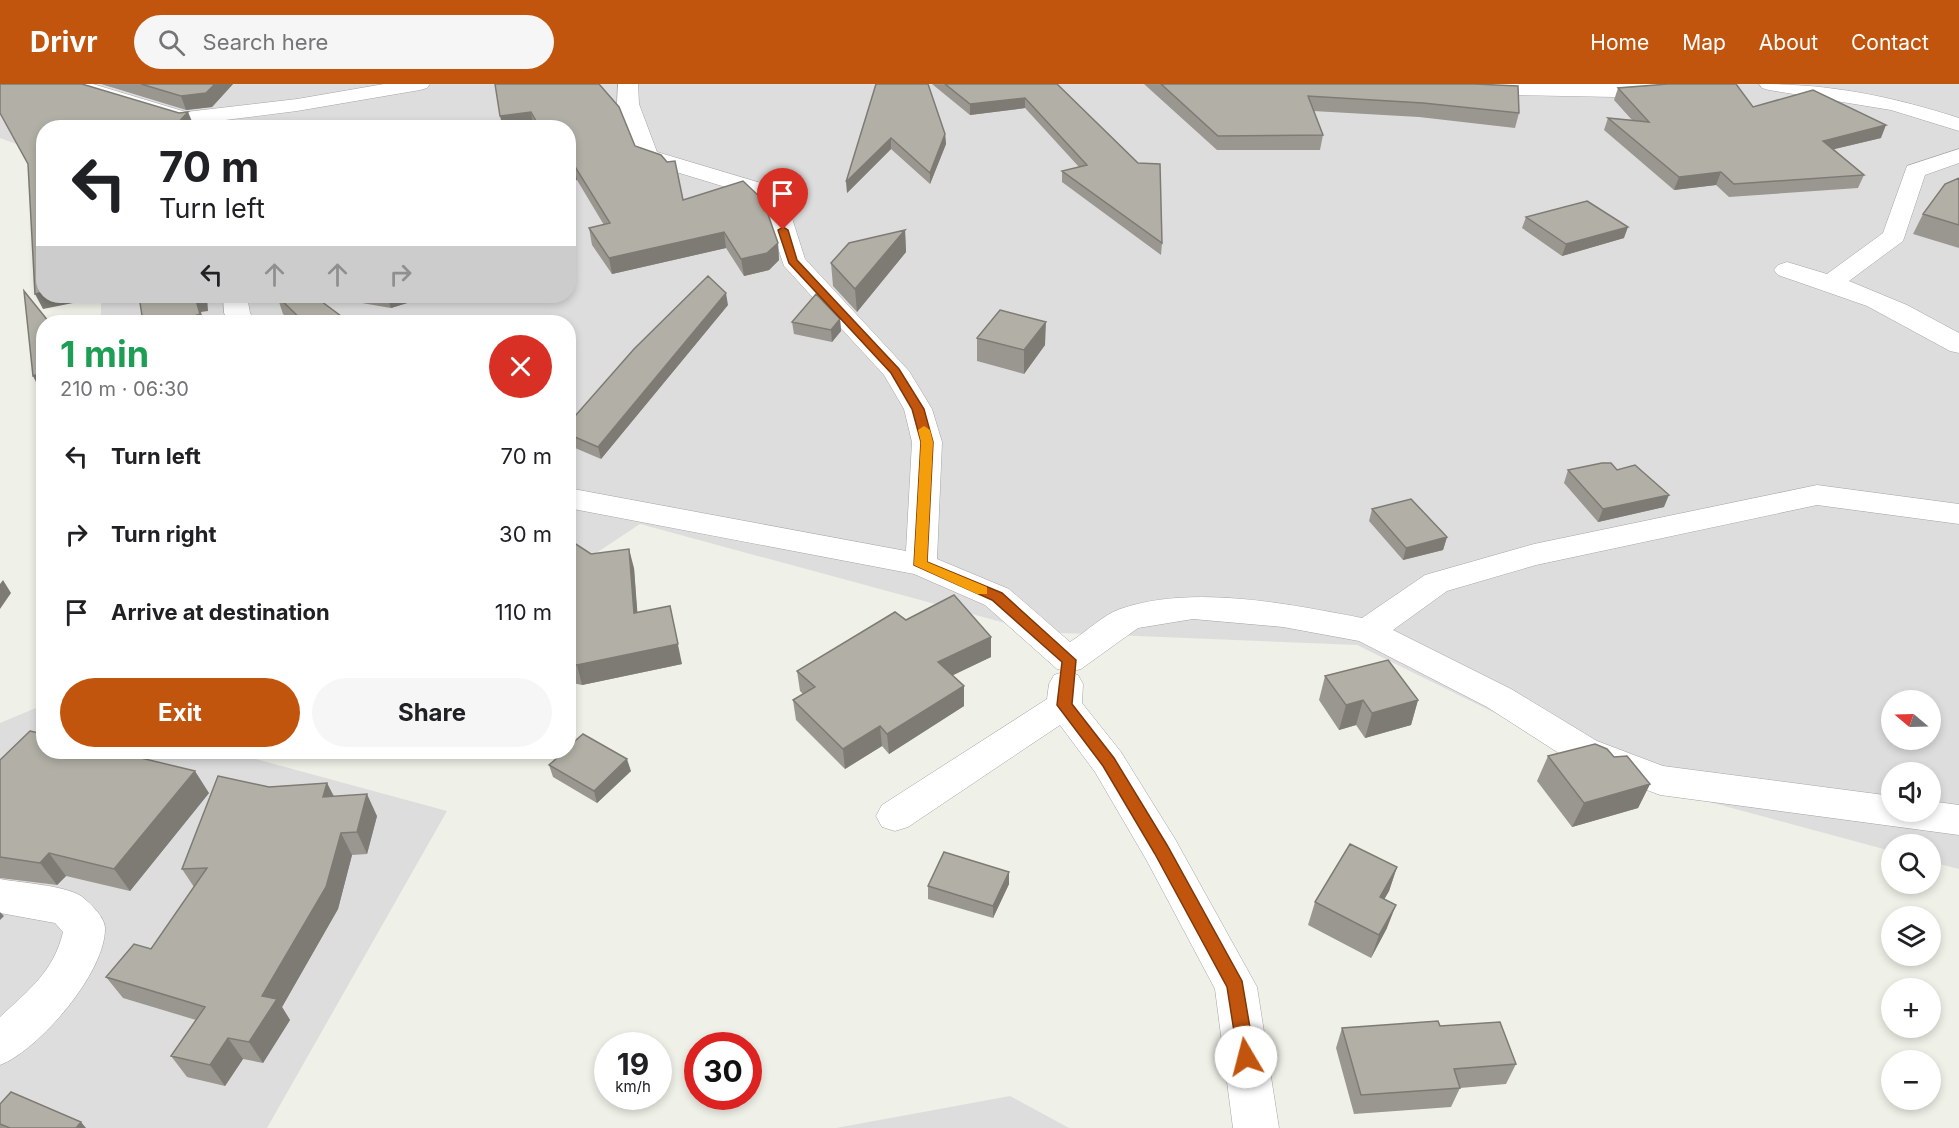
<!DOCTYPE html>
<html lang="en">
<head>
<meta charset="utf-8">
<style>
	body { margin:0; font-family:Inter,sans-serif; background:#f6f6f6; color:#202124; height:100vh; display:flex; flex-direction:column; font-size:22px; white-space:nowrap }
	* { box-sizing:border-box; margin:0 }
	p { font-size:20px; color:#757577 }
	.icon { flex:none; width:33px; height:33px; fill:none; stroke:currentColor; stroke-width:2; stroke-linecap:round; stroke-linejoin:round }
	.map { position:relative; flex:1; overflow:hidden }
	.drawer { position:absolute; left:36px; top:231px; width:540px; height:444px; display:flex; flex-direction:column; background:#fff; border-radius:24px; box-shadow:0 3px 9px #0003 }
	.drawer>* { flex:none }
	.guide { position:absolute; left:36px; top:36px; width:540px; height:183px; border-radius:24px; box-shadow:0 3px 9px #0003; background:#fff; color:#202124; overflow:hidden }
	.needle { width:39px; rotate:289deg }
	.tools { position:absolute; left:1881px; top:606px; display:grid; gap:12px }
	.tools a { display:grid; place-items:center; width:60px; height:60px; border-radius:50%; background:#fff; box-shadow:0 3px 9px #0003; font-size:30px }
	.speed { position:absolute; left:594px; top:948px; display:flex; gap:12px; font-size:30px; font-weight:700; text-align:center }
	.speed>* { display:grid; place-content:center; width:78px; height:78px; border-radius:50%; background:#fff; box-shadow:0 3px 9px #0003; line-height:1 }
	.speed small { font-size:15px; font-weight:400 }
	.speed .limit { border:9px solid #d22; background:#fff; color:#111 }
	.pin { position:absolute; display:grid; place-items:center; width:51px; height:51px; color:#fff; margin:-62px -26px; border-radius:50% 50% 50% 0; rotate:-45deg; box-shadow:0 0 6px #0007 }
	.pin .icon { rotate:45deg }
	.me { position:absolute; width:66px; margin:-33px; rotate:352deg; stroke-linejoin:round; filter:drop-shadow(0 0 4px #0008) }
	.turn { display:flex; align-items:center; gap:21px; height:126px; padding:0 24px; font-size:27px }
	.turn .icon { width:78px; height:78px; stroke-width:2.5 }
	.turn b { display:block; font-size:42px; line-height:51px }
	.lanes { display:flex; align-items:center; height:57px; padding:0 24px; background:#0003; justify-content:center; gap:30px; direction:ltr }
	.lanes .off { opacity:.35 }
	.round { display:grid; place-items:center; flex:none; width:63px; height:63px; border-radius:32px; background:#f6f6f6 }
	.overview { display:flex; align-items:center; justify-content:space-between; height:102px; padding:0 24px }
	h1 { font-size:36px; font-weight:700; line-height:45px; color:#1e9e55 }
	.button { display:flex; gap:12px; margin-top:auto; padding:12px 24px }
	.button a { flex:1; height:69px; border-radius:36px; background:#c2550e; color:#fff; font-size:24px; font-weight:700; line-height:69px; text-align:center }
	.button a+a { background:#f6f6f6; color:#202124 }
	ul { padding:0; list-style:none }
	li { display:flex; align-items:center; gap:18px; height:78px; padding:0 24px }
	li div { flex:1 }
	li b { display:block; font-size:22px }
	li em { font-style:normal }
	header { display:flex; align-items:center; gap:36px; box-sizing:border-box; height:84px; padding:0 30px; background:#c2550e; color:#fff }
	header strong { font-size:28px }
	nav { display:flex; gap:33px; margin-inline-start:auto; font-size:21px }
	.search { width:420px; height:54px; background:#f6f6f6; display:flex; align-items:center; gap:15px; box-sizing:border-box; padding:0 21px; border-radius:33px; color:#757577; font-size:22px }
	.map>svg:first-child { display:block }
	.residential { fill:#dedddd; fill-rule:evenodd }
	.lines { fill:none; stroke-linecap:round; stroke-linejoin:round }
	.street-casing { stroke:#a4a4a4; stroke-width:1 }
	.street { fill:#fff; fill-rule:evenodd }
	.wall { fill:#99978f }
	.shaded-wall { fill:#7d7b74 }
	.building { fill:#b2b0a6; stroke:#7d7b74; stroke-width:1.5 }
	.route { fill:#c2550e; stroke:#7e3709; stroke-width:1.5 }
	.slow { fill:#f59e0b }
</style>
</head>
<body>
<header>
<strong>Drivr</strong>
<div class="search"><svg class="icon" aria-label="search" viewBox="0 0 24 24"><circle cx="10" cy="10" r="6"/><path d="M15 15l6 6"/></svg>Search here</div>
<nav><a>Home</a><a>Map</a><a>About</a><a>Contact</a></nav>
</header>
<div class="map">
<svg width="1959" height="1044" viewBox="0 0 1959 1044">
	<rect width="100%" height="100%" fill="#eff0e7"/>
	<path class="residential" d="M 0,0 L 1959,0 L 1959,785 L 1931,778 L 1930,760 L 1892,760 L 1891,767 L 1635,698 L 1357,561 L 1038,548 L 640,440 L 569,487 L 568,238 L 101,238 L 101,212 L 568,212 L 568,44 L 44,44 L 43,70 L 0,54 ZM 1892,616 L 1930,616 L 1930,656 L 1892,656 ZM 1892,688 L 1930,688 L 1930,728 L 1892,728 Z
		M 43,621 L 44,668 L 230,668 L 447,727 L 267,1044 L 0,1044 L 0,639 Z
		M 1010,1012 L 1069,1044 L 836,1044 Z"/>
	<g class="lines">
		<g class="street-casing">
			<path id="street" d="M 61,0 L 93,0 L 186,28 L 297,15 L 384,0 L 430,0 L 427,4 L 420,6 L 297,27 L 185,41 L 64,4 Z
				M 618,0 L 638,0 L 639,20 L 657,68 L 771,102 L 791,131 L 805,175 L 909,287 L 932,325 L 942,358 L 937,475 L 1009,505 L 1070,558 C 1086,548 1103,531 1120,525 C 1192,500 1289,520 1362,534 L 1425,491 L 1534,460 L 1817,401 L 1959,420 L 1959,440 L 1817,421 L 1536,481 L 1447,507 L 1393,546 L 1511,605 L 1597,657 L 1663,682 L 1892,712 L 1892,728 L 1930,728 L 1930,717 L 1959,721 L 1959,751 L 1660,711 L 1571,677 L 1487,623 L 1359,557 L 1283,543 L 1193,535 L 1138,544 L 1081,585 L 1069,588 L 1078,591 L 1083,600 L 1082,619 L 1121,668 L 1175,755 L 1257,903 L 1279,1044 L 1233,1044 L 1215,905 L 1147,777 L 1095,688 L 1060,641 L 908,743 L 895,747 L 882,743 L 876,732 L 882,721 L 1047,615 L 1049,600 L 1054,591 L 1066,587 L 1057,585 L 985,521 L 914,490 L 568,424 L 568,404 L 906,467 L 912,358 L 904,325 L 884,291 L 784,182 L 767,131 L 755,112 L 640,77 L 617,20 Z
				M 1472,0 L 1712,0 L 1709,4 L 1616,13 L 1466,10 L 1463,6 Z
				M 1759,0 C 1831,0 1890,12 1959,34 L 1959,47 L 1891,26 L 1769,6 L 1762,4 Z
				M 1959,65 L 1959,79 L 1925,91 L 1903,157 L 1849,197 L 1907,221 L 1959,249 L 1959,269 L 1950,267 L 1867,222 L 1778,191 L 1774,186 L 1778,181 L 1787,178 L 1827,190 L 1883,149 L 1907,82 Z
				M 223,212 L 247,212 L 250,229 L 256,238 L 230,238 L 224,229 Z
				M 0,795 C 21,799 63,801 81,812 C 89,818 105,833 105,844 C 106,888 39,966 0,981 L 0,933 C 29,906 54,887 63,848 L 55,839 L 0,829 Z"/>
		</g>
		<use href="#street" class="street"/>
	</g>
	<path class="wall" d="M 101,0 L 233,0 L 212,23 L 186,26 Z
		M 495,0 L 635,62 L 683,116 L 778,159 L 779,176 L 769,186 L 744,192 L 726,164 L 612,190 L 592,161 L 589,144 L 604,141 L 577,96 L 568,98 L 568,44 L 503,44 Z
		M 876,0 L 945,50 L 946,60 L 930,100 L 891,65 L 847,109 Z
		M 932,0 L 1057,0 L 1162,159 L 1161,171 L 1062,98 L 1062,87 L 1079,83 L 1025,24 L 970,31 Z
		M 1144,0 L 1475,0 L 1519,29 L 1515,44 L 1419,33 L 1313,27 L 1323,51 L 1320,66 L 1217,66 Z
		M 1618,4 L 1753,23 L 1881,54 L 1834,65 L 1864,91 L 1858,104 L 1729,113 L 1716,101 L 1674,106 L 1604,46 L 1608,34 L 1632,36 L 1614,16 Z
		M 1959,94 L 1959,164 L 1913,150 L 1923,130 Z
		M 1526,133 L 1624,154 L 1562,172 L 1522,144 Z
		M 905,146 L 906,168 L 857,228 L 833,202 L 831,179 Z
		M 277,212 L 349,238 L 292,238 L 283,230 Z
		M 321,212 L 430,212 L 391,224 Z
		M 728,221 L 601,375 L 568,361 L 568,340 Z
		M 840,235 L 841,247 L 832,258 L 794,250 L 792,238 Z
		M 977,254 L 1045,261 L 1024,290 L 977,277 Z
		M 1568,386 L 1617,386 L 1664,423 L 1598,438 L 1564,399 Z
		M 1372,425 L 1447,453 L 1443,466 L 1403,476 L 1369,437 Z
		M 568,455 L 591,470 L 634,484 L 637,529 L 682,580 L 582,601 L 568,598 Z
		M 906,536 L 991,553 L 991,573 L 952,591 L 964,602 L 964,622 L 889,670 L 882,662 L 845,685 L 796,636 L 793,616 L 803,610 L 800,607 L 797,587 Z
		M 1325,592 L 1418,616 L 1411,641 L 1365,654 L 1356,641 L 1339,646 L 1319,616 Z
		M 1548,672 L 1614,673 L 1650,700 L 1638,724 L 1572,743 L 1537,697 Z
		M 0,676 L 209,709 L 130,807 L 66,792 L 57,801 L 0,794 Z
		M 549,681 L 631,687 L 597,719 L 553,693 Z
		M 327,699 L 334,712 L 377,732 L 367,770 L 352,771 L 338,825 L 282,923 L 290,936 L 263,979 L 243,975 L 225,1002 L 187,993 L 171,972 L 196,936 L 123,914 L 106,893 L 151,865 L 194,803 L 182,785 L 269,703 Z
		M 1397,783 L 1389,807 L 1384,815 L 1387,844 L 1371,874 L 1308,841 L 1315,818 Z
		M 1009,800 L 993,834 L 928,815 L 928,802 Z
		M 1440,942 L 1516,980 L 1506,1000 L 1460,1004 L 1451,1023 L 1354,1030 L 1336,964 L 1342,944 Z
		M 0,1020 L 86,1044 L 0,1044 Z"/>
	<path class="shaded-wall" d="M 215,0 L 233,0 L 212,23 L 186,26 L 181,12 Z
		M 1025,14 L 1025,24 L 970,31 L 970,20 Z
		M 188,28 L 194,42 L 192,44 L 173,44 Z
		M 531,28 L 534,43 L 503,44 L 500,32 Z
		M 1886,41 L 1881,54 L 1818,69 L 1823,57 Z
		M 945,50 L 946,60 L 930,100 L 930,89 Z
		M 891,54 L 891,65 L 847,109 L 846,98 Z
		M 574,81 L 577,96 L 568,98 L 568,82 Z
		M 1721,88 L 1716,101 L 1674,106 L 1679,93 Z
		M 1628,143 L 1624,154 L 1562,172 L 1566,160 Z
		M 905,146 L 906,168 L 857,228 L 855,205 Z
		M 724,148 L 726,164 L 612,190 L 609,174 Z
		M 778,159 L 779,176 L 769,186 L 744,192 L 741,175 Z
		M 44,208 L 44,212 L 78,212 L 78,218 L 43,225 L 35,210 Z
		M 726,209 L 728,221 L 601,375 L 598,363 Z
		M 203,212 L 207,212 L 208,227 L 201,228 L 204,238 L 177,238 L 196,216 Z
		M 387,212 L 430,212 L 391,224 Z
		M 840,235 L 841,247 L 832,258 L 831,246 Z
		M 1046,238 L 1045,261 L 1024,290 L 1024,266 Z
		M 44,288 L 44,302 L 39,304 L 33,292 Z
		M 1669,411 L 1664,423 L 1598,438 L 1603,425 Z
		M 1447,453 L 1443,466 L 1403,476 L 1406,464 Z
		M 629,465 L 634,484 L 639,549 L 634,529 Z
		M 3,496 L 11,509 L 0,525 L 0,500 Z
		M 670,522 L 682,580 L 582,601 L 577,581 Z
		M 991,553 L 991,573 L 939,598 L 938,578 Z
		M 964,602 L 964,622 L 889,670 L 887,650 Z
		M 1363,616 L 1356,641 L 1339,646 L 1346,621 Z
		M 1418,616 L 1411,641 L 1365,654 L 1372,629 Z
		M 880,642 L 882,662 L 845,685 L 843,665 Z
		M 627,675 L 631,687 L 597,719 L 594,707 Z
		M 195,687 L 209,709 L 130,807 L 114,785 Z
		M 327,699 L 338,722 L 323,713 Z
		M 1650,700 L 1638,724 L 1572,743 L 1584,719 Z
		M 367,710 L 377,732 L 367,770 L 357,748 Z
		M 341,749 L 352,771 L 338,825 L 282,923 L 290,936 L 263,979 L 249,958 L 262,912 Z
		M 49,769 L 66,792 L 57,801 L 40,779 Z
		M 1397,783 L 1389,807 L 1372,837 L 1380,813 Z
		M 1009,788 L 1009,800 L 993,834 L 993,822 Z
		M 1396,821 L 1387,844 L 1371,874 L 1379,851 Z
		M 0,828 L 4,832 L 0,836 Z
		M 228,954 L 243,975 L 225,1002 L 210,981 Z
		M 81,1038 L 86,1044 L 76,1044 Z"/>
	<path class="building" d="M 0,0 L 82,0 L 179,29 L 188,28 L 173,44 L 44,44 L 44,208 L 35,210 L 28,80 L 0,29 Z
		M 141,0 L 215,0 L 206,9 L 181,12 Z
		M 495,0 L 599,0 L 619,23 L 635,62 L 661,71 L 667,78 L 675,77 L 683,116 L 743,97 L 763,116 L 778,159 L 767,169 L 741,175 L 724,148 L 609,174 L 589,144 L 610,139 L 574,81 L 568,82 L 568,44 L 540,44 L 531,28 L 500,32 Z
		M 876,0 L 928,0 L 945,50 L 930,89 L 891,54 L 846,98 Z
		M 945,0 L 1057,0 L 1138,79 L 1160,80 L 1162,159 L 1062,87 L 1087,81 L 1025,14 L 970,20 Z
		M 1161,0 L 1475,0 L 1518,2 L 1519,29 L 1423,19 L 1308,12 L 1323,51 L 1218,52 Z
		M 1668,0 L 1736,0 L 1753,23 L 1813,6 L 1886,41 L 1823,57 L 1864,91 L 1734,100 L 1721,88 L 1679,93 L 1608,34 L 1649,38 L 1618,4 Z
		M 1959,94 L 1959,141 L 1923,130 L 1945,100 Z
		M 1587,117 L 1628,143 L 1566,160 L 1526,133 Z
		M 905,146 L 855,205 L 831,179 L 849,159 Z
		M 708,192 L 726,209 L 598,363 L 568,350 L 568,340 L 634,265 Z
		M 24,207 L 49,238 L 44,238 L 44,288 L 33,292 Z
		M 816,210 L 840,235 L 831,246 L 792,238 Z
		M 139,212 L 203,212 L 203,215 L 196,216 L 200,230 L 177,238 L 143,238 Z
		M 277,212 L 314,212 L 349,238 L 304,238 Z
		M 1000,226 L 1046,238 L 1024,266 L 977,254 Z
		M 1602,379 L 1611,379 L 1617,386 L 1635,381 L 1669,411 L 1603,425 L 1568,386 Z
		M 1411,415 L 1447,453 L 1406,464 L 1372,425 Z
		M 568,455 L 591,470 L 629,465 L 634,529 L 670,522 L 678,560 L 577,581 L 568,579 Z
		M 954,511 L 991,553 L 938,578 L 964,602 L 887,650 L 880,642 L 843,665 L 793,616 L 815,603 L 797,587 L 895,528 L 906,536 Z
		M 1388,576 L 1418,616 L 1372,629 L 1363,616 L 1346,621 L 1325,592 Z
		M 30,647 L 44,650 L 44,668 L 116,668 L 195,687 L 114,785 L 49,769 L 40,779 L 0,773 L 0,676 Z
		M 583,650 L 627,675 L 594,707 L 549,681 L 564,668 L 568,668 L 568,663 Z
		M 1595,660 L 1607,665 L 1614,673 L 1627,672 L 1650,700 L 1584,719 L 1548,672 Z
		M 218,692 L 269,703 L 327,699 L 323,713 L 367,710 L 357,748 L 341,749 L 326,803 L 262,912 L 277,915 L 249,958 L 228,954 L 210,981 L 171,972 L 205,923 L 106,893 L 134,860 L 151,865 L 207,784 L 182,785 Z
		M 1350,760 L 1397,783 L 1380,813 L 1396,821 L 1379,851 L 1315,818 Z
		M 944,768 L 1009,788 L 993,822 L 928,802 Z
		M 1438,937 L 1440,942 L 1500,938 L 1516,980 L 1454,985 L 1460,1004 L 1361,1011 L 1342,944 Z
		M 11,1008 L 81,1038 L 76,1044 L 10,1044 L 0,1040 L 0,1020 Z"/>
	<path class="route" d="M 783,143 L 788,146 L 797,176 L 899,285 L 924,325 L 933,358 L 927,478 L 1002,509 L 1076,576 L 1072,620 L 1114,674 L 1167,761 L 1242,897 L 1255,973 L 1252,979 L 1246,982 L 1239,979 L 1227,903 L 1155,770 L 1103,682 L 1057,621 L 1062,578 L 992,516 L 914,481 L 921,358 L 912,325 L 891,289 L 789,179 L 778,146 Z"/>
	<path class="slow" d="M 924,342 L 930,346 L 933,358 L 927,478 L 987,503 L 987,510 L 977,510 L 914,481 L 921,358 L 918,346 Z"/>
</svg>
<div class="tools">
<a><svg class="needle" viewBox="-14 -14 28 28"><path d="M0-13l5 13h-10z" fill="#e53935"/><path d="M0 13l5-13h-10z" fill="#757577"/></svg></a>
<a><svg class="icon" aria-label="sound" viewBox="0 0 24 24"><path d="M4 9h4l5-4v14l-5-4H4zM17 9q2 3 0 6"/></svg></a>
<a><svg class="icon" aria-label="search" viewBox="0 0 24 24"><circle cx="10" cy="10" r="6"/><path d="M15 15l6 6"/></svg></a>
<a><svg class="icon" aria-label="layers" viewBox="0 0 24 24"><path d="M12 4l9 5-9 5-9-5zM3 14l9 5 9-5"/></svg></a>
<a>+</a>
<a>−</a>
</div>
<div class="speed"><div>19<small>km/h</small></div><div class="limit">30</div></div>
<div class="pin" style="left:783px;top:146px;background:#d93025"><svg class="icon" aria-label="arrive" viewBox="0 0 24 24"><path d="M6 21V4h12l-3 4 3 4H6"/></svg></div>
<svg class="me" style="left:1246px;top:973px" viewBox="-20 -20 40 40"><circle r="19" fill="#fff"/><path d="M0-13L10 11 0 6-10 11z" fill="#c2550e"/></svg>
<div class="guide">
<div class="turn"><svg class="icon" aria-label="left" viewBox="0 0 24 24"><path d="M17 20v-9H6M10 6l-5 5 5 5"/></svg><div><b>70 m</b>Turn left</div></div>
<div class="lanes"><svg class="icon" aria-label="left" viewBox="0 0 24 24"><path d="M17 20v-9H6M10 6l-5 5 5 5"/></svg><svg class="icon off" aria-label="ahead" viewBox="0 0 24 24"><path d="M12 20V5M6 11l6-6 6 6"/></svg><svg class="icon off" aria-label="ahead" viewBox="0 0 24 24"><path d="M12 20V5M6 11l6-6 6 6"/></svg><svg class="icon off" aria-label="right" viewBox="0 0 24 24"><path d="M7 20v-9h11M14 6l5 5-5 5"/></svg></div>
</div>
<section class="drawer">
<div class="overview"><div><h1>1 min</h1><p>210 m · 06:30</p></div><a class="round" style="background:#d93025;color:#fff"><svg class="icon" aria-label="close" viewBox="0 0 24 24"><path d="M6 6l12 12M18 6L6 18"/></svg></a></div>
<ul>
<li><svg class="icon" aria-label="left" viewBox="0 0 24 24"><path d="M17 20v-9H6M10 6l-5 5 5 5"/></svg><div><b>Turn left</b></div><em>70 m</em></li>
<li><svg class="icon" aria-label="right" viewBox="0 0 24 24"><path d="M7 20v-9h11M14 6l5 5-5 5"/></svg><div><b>Turn right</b></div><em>30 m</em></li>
<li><svg class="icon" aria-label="arrive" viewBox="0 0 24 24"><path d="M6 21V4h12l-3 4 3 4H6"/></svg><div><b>Arrive at destination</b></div><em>110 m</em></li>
</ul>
<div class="button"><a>Exit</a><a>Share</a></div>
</section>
</div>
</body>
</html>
